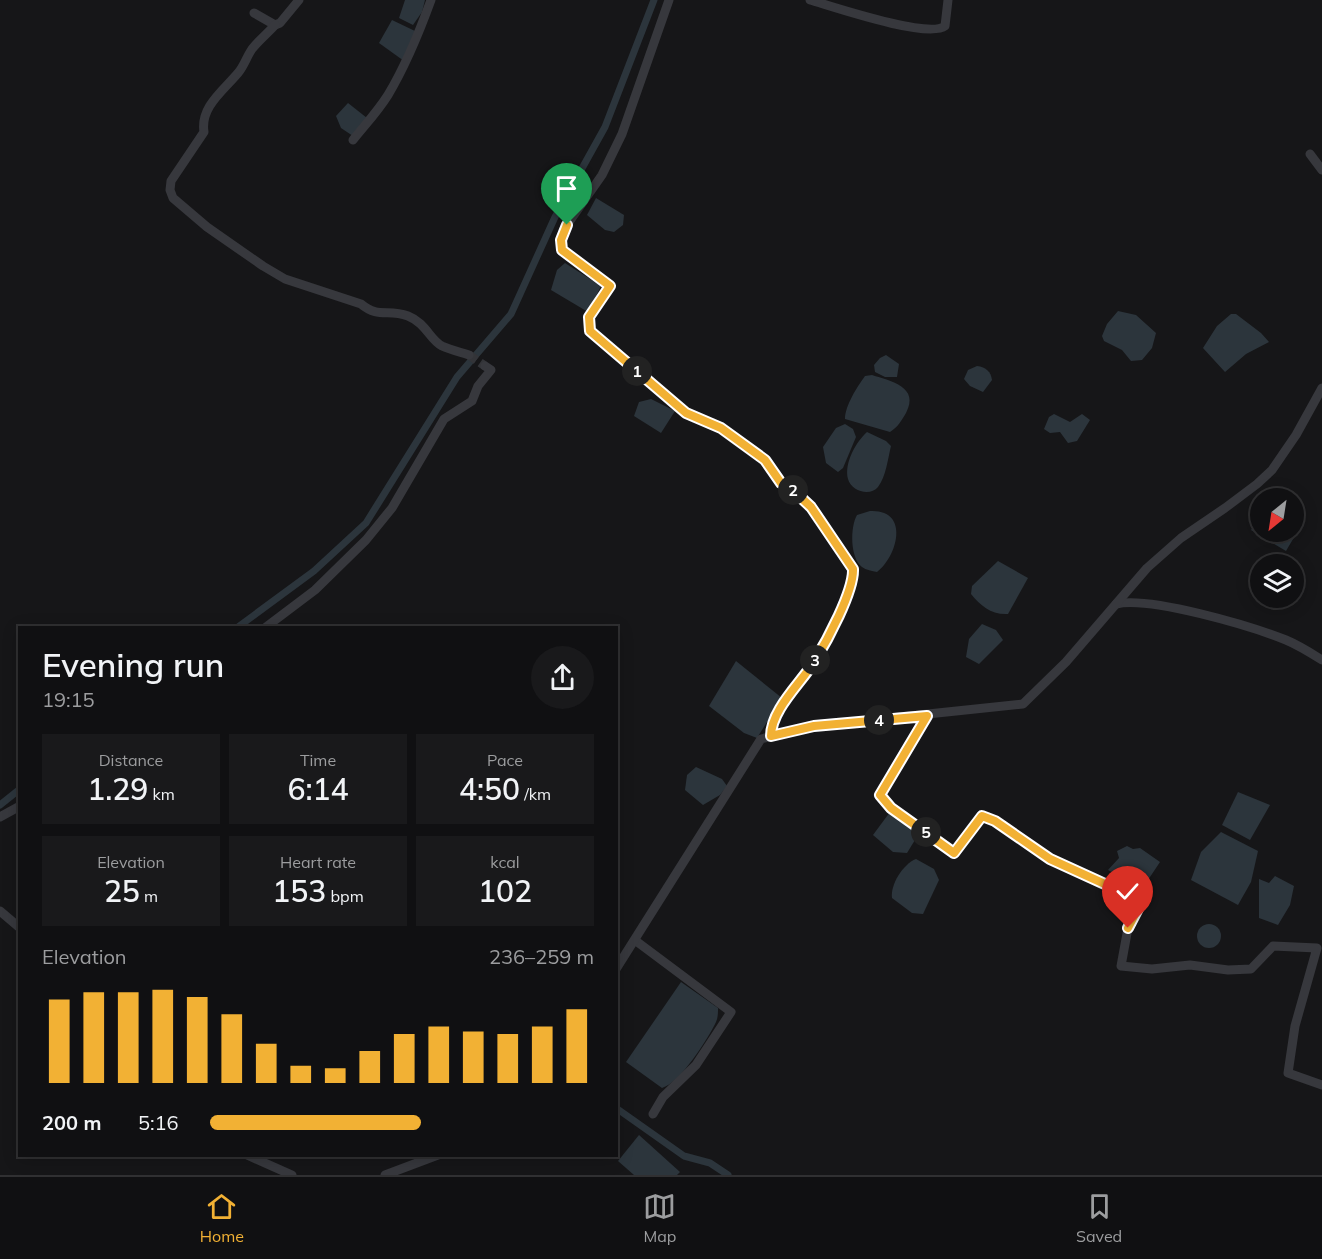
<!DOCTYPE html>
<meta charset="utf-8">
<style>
body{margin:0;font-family:Mulish,sans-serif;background:#19191b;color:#f1f3f6;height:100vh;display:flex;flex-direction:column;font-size:22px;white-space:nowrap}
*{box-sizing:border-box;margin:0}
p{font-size:20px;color:#9c9d9f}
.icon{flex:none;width:33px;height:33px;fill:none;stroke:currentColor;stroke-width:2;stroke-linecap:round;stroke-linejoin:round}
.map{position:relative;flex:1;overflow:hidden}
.drawer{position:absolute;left:18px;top:626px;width:600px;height:531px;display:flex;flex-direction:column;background:#101012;border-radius:0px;box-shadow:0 3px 15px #0003,0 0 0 2px #303032}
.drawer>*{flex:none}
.needle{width:39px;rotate:210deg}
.fabs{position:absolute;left:1250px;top:488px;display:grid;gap:12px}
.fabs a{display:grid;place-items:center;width:54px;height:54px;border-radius:50%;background:#101012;box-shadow:0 3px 15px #0003,0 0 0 2px #303032;font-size:30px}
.pin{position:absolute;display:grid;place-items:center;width:51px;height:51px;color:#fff;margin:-62px -26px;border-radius:50% 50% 50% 0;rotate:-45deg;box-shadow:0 0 6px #0007}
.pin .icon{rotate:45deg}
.km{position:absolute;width:30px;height:30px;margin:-15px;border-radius:50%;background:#222;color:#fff;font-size:16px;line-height:30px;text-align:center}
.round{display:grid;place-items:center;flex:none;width:63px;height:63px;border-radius:32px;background:#19191b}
.headline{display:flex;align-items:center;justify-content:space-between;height:102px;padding:0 24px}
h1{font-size:33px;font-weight:600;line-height:45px}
.stats{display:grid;grid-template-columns:repeat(3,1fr);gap:9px;height:102px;padding:6px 24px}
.stats div{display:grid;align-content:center;border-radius:0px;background:#19191b;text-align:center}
.stats b{font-size:30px;font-weight:600}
.stats small{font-size:16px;font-weight:400}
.stats p{font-size:16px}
.chart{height:168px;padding:12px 24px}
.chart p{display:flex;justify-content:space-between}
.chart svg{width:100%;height:108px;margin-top:6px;stroke:#f2b134;stroke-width:6}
ul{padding:0 24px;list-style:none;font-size:20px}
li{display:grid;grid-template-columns:96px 72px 1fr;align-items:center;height:45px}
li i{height:15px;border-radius:8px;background:#f2b134}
.menu{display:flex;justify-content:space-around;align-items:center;height:84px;border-top:2px solid #303032;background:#101012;font-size:16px;color:#9c9d9f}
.menu a{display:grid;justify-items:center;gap:3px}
.menu .selected{color:#f2b134}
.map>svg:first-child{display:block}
.water{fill:#2c353c}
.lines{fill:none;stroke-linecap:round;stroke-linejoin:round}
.canal{stroke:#2c353c;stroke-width:7}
.minor-tunnel{stroke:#333438;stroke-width:9;stroke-dasharray:9 4.5;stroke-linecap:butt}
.minor{stroke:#37383d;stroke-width:9}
.route-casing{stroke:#fff;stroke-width:12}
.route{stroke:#f2b134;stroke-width:8}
</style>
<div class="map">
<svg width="1322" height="1175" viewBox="0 0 1322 1175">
<rect width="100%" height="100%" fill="#161618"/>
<g class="water">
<polygon points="405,0 425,0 422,12 413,25 399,18"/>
<polygon points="392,20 415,31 404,61 379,43"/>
<polygon points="348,103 367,118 353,136 341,128 336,116"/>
<polygon points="596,198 624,215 623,225 614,232 605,230 587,215"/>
<polygon points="565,263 601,286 588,312 551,290 557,270"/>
<polygon points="1118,311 1136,315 1156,333 1152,348 1142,360 1131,361 1122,350 1104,341 1102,336 1107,324"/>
<polygon points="1231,314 1236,314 1261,333 1269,342 1246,354 1225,372 1203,348 1217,326"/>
<polygon points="886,355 899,364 897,377 885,377 875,372 874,365 880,358"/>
<path d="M977,366C986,367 991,372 992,380L983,392L970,386L964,379L968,370Z"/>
<path d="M872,375C891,381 920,387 906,413C901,421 898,427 890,432L845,419C845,406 857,387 865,376Z"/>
<polygon points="651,399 675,411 661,433 634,416 639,402"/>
<polygon points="1054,414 1070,422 1082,414 1090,420 1077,441 1068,443 1060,432 1050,433 1044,429 1049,417"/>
<polygon points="845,424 853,429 856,437 843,468 838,472 826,463 823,447 836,428"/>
<path d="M867,432L886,441L891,446C888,458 886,477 878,487C870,497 851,491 848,479C844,463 856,442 867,432Z"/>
<path d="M870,511C910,509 898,556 877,572C872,571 866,570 862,567C850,558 850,527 857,515Z"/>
<polygon points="1260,518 1260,531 1291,531 1296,534 1286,551 1251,530"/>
<path d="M998,561L1028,578L1008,614C991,615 981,606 971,594L972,586Z"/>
<polygon points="982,624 996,630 1003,640 979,664 966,657 969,639"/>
<polygon points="736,661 782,698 757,738 744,733 709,706"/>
<polygon points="696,767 722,779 727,786 720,795 703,805 685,790 687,775"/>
<polygon points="1238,792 1270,805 1250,840 1222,825"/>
<polygon points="890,812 918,835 907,853 893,852 873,835"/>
<polygon points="1221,832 1258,851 1251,882 1238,905 1191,880 1201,852"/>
<polygon points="1127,846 1133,849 1140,848 1160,862 1142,889 1108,870 1119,858 1117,851"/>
<path d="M916,859L934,869L939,880L923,914L912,913L892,898C890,885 903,864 916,859Z"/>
<polygon points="1275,876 1294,886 1290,905 1278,925 1259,918 1259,879 1269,883"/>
<circle cx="1209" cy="936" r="12"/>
<path d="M681,982L718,1008C718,1013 718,1018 716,1022C708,1039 680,1083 662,1088L626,1062Z"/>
<polygon points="639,1135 680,1172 677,1175 634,1175 618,1161"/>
</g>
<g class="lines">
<g class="canal">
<polyline points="238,627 314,571 366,523 457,377 511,314 555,217 605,127 654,0"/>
<polyline points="0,805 20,789"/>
<polyline points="616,1108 684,1156 710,1163 728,1175"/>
</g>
<polyline class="minor-tunnel" points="469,355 485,366"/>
<g class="minor">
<path d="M669,0L622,134L602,175L567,225L561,240L562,250L610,286L589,317L590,331L686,413L721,428L765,460L781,483L795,492L811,507L853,569C854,591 827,642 814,662C799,685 771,708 771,736"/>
<path d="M810,0C834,7 928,39 945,26L948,0"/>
<polyline points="254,13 275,25 280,23 299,0"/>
<path d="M275,25C268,33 259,40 252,49C247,56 244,66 238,73C223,91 200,107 204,132L171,181L170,190L173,198L207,227L263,266L285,279L361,304C379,319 388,308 408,316C426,323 430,340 442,346C451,350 460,352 469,355"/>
<path d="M353,140C365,125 378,111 388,95C406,65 419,33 431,0"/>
<polyline points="1310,154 1322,170"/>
<path d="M1116,604C1150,596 1251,626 1286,640C1298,645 1311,653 1322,660"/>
<polyline points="266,627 315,590 366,540 392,508 444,419 472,401 478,386 491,370 485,366"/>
<polyline points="927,716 880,795 891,808 954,853 982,816 995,821 1050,859 1142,901 1128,928 1121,966 1152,969 1190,965 1228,970 1251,969 1273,946 1317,948 1295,1026 1288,1073 1322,1085"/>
<polyline points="0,817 20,806"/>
<polyline points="0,911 20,928"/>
<polyline points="636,941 731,1012 696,1065 663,1097 653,1114"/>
<polyline points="616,969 761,739 814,726 1023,704 1066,662 1147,568 1181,538 1225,508 1257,484 1272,470 1296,435 1322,388"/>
<polyline points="247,1155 292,1175"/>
<polyline points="385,1175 438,1155"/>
</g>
</g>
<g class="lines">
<defs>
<path id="route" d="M567,225L561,240L562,250L610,286L589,317L590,331L686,413L721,428L765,460L781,483L795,492L811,507L853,569C854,591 827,641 814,662C800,684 771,710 771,736L814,726L927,716L880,795L891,808L954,853L982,816L995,821L1050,859L1142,901L1128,928"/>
</defs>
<use href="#route" class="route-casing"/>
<use href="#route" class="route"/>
</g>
</svg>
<div class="fabs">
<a><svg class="needle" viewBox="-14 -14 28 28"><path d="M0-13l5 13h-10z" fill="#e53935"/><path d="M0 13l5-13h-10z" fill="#9c9d9f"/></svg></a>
<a><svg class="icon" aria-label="layers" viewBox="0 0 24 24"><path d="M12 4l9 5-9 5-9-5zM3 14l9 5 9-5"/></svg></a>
</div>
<div class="pin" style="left:567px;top:225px;background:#1e9e55"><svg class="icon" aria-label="arrive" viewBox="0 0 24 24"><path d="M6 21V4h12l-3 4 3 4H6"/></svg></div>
<div class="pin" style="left:1128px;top:928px;background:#d93025"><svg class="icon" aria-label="check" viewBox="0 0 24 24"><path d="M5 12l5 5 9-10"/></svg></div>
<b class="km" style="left:637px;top:371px">1</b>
<b class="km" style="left:793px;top:490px">2</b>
<b class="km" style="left:815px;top:660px">3</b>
<b class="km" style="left:879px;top:720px">4</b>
<b class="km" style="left:926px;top:832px">5</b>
<section class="drawer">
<div class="headline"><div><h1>Evening run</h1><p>19:15</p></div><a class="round"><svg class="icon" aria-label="share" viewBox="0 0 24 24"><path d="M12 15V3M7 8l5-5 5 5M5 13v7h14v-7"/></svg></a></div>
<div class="stats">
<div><p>Distance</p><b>1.29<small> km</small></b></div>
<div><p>Time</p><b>6:14</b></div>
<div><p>Pace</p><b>4:50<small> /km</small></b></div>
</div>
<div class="stats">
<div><p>Elevation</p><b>25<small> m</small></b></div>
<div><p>Heart rate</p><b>153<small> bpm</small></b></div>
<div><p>kcal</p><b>102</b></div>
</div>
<div class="chart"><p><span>Elevation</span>236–259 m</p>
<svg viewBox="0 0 160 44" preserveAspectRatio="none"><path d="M5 44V10M15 44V7M25 44V7M35 44V6M45 44V9M55 44V16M65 44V28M75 44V37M85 44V38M95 44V31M105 44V24M115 44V21M125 44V23M135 44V24M145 44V21M155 44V14"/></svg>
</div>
<ul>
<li><b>200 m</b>5:16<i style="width:55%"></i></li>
</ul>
</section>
</div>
<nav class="menu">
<a class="selected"><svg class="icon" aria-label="home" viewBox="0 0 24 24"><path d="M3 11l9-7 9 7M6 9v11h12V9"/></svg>Home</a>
<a><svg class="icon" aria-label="map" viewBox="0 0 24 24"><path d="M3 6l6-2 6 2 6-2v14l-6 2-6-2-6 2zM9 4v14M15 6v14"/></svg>Map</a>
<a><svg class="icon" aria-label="saved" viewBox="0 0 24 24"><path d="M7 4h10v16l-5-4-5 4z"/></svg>Saved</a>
</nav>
